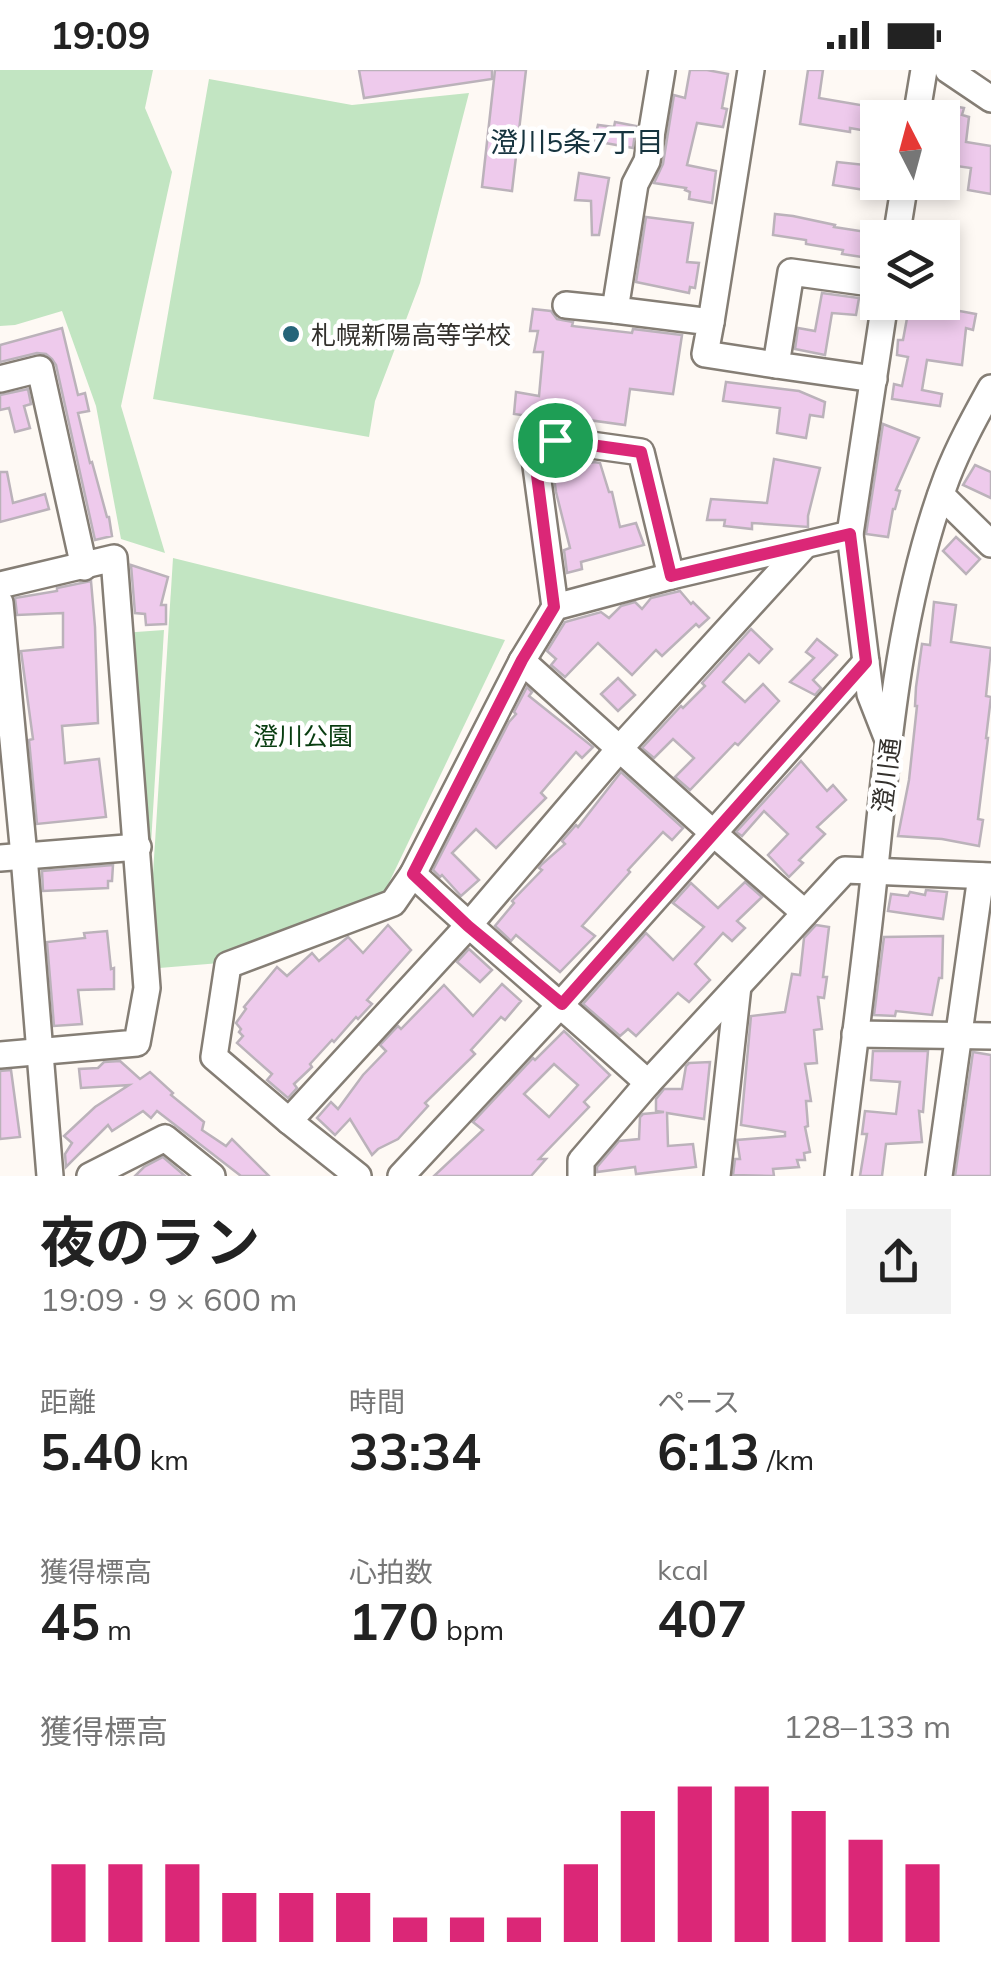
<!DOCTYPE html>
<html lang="ja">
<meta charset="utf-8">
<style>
body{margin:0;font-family:Mulish,"Noto Sans JP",sans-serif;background:#f2f2f2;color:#222;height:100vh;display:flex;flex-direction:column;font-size:38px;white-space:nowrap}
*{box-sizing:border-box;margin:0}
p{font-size:32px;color:#767676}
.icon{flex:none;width:55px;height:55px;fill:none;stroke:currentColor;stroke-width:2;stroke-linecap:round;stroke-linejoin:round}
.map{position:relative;height:1106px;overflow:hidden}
.side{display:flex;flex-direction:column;background:#fff;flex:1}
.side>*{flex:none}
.needle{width:65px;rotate:354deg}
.tools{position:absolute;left:860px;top:30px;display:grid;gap:20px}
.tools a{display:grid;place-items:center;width:100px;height:100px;border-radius:0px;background:#fff;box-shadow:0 5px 15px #0003;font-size:50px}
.pin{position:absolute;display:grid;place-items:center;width:85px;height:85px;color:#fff;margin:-42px;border:5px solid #fff;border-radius:50%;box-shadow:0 2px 10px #0007}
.round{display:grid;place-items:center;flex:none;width:105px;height:105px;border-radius:0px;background:#f2f2f2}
.head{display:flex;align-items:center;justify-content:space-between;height:170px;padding:0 40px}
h1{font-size:55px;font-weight:700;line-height:75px}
.figures{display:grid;grid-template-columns:repeat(3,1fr);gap:15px;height:170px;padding:10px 40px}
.figures div{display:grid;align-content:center}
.figures b{font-size:50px;font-weight:700}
.figures small{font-size:28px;font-weight:400}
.figures p{font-size:28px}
.chart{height:280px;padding:20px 40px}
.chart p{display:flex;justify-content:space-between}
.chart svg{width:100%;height:180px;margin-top:10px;stroke:#db2777;stroke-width:6}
.status{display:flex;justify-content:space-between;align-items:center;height:70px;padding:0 50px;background:#fff;direction:ltr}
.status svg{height:28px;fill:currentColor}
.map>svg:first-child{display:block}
.green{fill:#c2e5c2}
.building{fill:#eecaec;stroke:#bbb2ba;stroke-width:2.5;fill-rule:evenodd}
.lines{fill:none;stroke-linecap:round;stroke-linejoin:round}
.minor-casing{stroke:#857e75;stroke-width:30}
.minor{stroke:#fff;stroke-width:25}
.route-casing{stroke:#fff;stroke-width:20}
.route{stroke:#db2777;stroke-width:12}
.poi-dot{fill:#256479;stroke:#fff;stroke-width:4}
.labels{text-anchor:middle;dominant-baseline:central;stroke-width:9;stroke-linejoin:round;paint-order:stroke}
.poi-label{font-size:25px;fill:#33302c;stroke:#fff;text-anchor:start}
.park-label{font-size:25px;fill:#083d10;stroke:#fff}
.street-label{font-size:25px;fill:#33302c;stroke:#fff}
.neighbourhood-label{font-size:28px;fill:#17343f;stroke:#fff}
</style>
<div class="status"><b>19:09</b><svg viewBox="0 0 49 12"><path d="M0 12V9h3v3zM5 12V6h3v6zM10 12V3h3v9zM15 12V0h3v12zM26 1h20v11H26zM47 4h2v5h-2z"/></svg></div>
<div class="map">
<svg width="991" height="1106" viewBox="0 0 991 1106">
<rect width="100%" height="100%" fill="#fef9f4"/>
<g class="green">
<polygon points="0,0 153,0 145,38 172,102 121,336 165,483 121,469 96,336 62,241 15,255 0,256"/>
<polygon points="209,9 352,35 469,23 420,213 375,331 369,367 153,329"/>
<polygon points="173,488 505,570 385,821 379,828 220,893 147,899"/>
<polygon points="164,560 149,807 122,563"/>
</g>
<g class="building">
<polygon points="359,0 492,0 492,9 364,28"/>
<polygon points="495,0 526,0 512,121 482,117"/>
<polygon points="690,0 707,0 728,4 722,38 727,39 723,57 697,53 687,95 716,101 712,133 689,129 690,122 685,120 686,118 654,113 663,94 674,25 685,28"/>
<polygon points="808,0 823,0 819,28 878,38 878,63 850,58 850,62 800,54"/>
<polygon points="942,34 964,38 962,45 969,47 966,72 991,76 991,124 968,120 971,98 942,94"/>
<polygon points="615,52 636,56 633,78 594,71 598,55 614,57"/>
<polygon points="837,92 875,96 871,121 833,115"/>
<polygon points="579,103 609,108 599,165 592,165 591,131 575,130"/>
<polygon points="775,144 793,146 835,155 834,157 873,163 869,188 842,184 843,180 806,174 806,170 773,165"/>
<polygon points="646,147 693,153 687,192 699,193 695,218 690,217 689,223 636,212"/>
<polygon points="822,223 859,228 856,245 832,243 825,285 795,279 798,258 815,261"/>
<polygon points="910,232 976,244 973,260 966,258 962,295 927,290 922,320 942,324 940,336 892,329 894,314 902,316 908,287 897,285 898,270 903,270"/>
<polygon points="533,239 551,241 557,249 573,252 572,256 632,263 633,259 682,265 673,324 630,319 625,355 581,349 580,353 514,344 516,322 539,326 543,282 534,282 538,261 530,261"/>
<polygon points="62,258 78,325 85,323 89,341 78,343 90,393 92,392 107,447 109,447 112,466 95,470 56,295 52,289 46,284 37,283 0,292 0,275"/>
<polygon points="726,312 799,321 825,332 823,347 810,345 806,368 777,363 780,338 723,331"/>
<polygon points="28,319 31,334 24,336 30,358 15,362 9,338 0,340 0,325"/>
<polygon points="883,354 919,368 896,420 900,421 895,439 893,439 888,467 866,464"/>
<polygon points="568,389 571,398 594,392 600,393 609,422 612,422 620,457 636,453 644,475 581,492 582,499 567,503 564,480 570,478 556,422 552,393"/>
<polygon points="774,389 820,398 808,446 808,457 752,453 752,459 724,456 725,450 707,450 711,429 767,433"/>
<polygon points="975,395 991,402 991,428 963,415"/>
<polygon points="0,402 7,402 13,433 45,424 49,439 0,452"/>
<polygon points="956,467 980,489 966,504 943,481"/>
<polygon points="131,495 168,507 161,535 166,535 166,554 146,555 145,544 135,543"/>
<polygon points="91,511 95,557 98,653 62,656 65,693 99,689 106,747 37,754 29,670 33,669 21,581 63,577 63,543 17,545 15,528 57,521 57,518"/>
<polygon points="680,521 691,534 693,532 709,548 699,557 696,554 662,586 656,580 632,605 598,573 565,607 551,595 556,589 547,581 565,552 601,542 609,548 621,536 635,532 642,539 651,528"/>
<polygon points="934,532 956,535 951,572 991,578 986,626 991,627 986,668 988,668 978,749 983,750 979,776 942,769 898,766 909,710 917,636 915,636 916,617 922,574 930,575"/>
<polygon points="751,559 772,579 759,593 749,584 723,612 745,632 763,614 779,631 738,675 735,673 690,720 675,707 694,688 673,669 654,688 642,678 681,636 683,638 705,616 702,613"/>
<polygon points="817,569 837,585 813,610 821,618 815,625 790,612 814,588 806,582"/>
<polygon points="618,608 635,625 618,641 601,624"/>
<polygon points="527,617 532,622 529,626 593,677 582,688 576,682 541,723 546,728 496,778 476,759 452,783 479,810 461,826 442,805 440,807 433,800 509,652 516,644 514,642"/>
<polygon points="801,691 827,721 833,715 846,730 817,757 825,764 799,790 803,793 789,807 768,785 788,764 764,741 742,766 736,762"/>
<polygon points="621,702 683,758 672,770 663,762 628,800 630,802 582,856 595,866 560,902 516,865 511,871 495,856 514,833 512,831 542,800 539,798 541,795 565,774 562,771 576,755 578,757"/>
<polygon points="113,795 112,811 108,811 108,818 43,821 42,801"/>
<polygon points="745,812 762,827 737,851 745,858 732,871 723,863 695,894 710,910 689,932 678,923 636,966 628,959 620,966 583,934 646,863 673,890 704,857 673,833 691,813 718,838"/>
<polygon points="926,820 947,822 943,849 888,841 891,824 908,826 910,822 925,825"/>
<polygon points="388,855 411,880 367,930 372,934 358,949 356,947 334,972 332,970 310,994 312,997 294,1014 297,1018 288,1028 267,1010 272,1004 237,973 243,966 239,962 241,959 236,953 246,939 244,937 277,897 287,906 312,883 319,891 348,867 363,883"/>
<polygon points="816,855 829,857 823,907 827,907 824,928 818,927 822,959 814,960 817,993 805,994 811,1031 806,1031 808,1056 805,1057 810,1082 804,1083 805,1090 797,1090 799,1097 773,1099 774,1106 733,1105 735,1089 740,1089 737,1070 785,1066 785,1062 741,1055 751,946 785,942 792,904 800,905 804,868"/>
<polygon points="107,861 111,899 114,898 114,919 78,920 82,954 54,956 47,872 85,868 84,863"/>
<polygon points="943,866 942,908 939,908 932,945 896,941 895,946 874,945 884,867"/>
<polygon points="469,879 492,900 480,912 457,892"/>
<polygon points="502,914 521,931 505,950 501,947 471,980 475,984 425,1033 428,1036 398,1069 378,1079 372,1085 350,1049 335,1065 317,1048 331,1032 338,1039 363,1005 386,981 380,975 398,956 401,959 444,915 473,946"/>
<path d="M564,961L610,1005L584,1032L589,1037L539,1089H546L531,1106H434L483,1060L473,1052L533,988L535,990ZM554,994L578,1015L549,1047L524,1024Z"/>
<polygon points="873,981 928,981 923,1042 919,1041 922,1072 886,1074 882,1106 860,1106 867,1064 862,1064 865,1041 896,1044 900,1012 871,1010"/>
<polygon points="973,982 991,985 991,1106 955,1106"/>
<polygon points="120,991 140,1009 150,1002 173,1023 171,1025 204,1052 202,1060 226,1076 232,1069 269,1106 241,1106 157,1041 151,1048 143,1041 112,1061 108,1055 66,1097 65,1084 72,1073 64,1066 95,1037 129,1015 81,1018 79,999 98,998 104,992"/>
<polygon points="710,992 704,1049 667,1043 668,1076 693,1074 696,1097 636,1104 635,1097 597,1102 597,1097 619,1071 639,1069 640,1047 643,1044 664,1042 656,1041 656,1029 664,1019 682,1019 686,996 689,993"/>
<polygon points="11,1000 20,1067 0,1069 0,1001"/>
<polygon points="163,1087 185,1106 135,1106 144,1097"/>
</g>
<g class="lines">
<defs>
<g id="minor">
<polyline points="662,0 647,91 635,114 615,240 711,252 705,284 776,295"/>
<polyline points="948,0 991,29"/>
<polyline points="916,48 924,0"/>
<polyline points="896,168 905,112"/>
<polyline points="885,232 850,464 870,624 888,670"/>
<polyline points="566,235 615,240"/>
<polyline points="711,252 751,0"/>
<polyline points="0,309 40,299 84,497"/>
<polyline points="874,309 776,295 791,202 878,214"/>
<polyline points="941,425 991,474"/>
<polyline points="0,515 114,488 147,918 137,973 0,985"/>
<polyline points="0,533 24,786 50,1106"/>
<polyline points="555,537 533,374 555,370 641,382 671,506"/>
<polyline points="522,591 712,762 805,843"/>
<polyline points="0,788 138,777"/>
<path d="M413,804C489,875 570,942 648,1013"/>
<polyline points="855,964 991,966"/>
<polyline points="289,1051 468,856 620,678 805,475"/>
<polyline points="90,1106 165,1068 212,1106"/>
<polyline points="358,1106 289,1051 214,987 228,895 393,833 413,804 522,591 555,537 671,506 850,464"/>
<polyline points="401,1106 561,934 866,592"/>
<polyline points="581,1106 581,1091 648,1013 845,800 991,806"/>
<polyline points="717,1106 738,916"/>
<path d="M838,1106C849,1013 862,919 872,826C887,685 897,540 947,407C959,376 975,347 991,318"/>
<polyline points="939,1106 981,806"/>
</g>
</defs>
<use href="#minor" class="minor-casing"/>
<use href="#minor" class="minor"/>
</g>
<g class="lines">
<defs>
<polygon id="route" points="555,370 641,382 671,506 850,464 866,592 562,934 468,856 413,804 522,590 554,537 533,374"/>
</defs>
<use href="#route" class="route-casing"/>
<use href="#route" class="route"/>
</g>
<circle class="poi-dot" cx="291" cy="264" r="10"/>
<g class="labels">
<g class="poi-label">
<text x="311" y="264">札幌新陽高等学校</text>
</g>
<g class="park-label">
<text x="303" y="665">澄川公園</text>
</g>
<g class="street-label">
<text transform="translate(886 705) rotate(-83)">澄川通</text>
</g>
<g class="neighbourhood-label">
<text x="577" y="71">澄川5条7丁目</text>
</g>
</g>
</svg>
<div class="tools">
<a><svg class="needle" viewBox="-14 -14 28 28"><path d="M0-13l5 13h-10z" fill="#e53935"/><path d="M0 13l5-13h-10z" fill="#767676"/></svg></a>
<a><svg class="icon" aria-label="layers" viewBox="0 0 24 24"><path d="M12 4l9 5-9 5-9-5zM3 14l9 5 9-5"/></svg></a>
</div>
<div class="pin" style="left:555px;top:370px;background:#1e9e55"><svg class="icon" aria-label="arrive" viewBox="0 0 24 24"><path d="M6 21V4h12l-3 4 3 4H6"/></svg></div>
</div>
<section class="side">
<div class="head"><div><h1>夜のラン</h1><p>19:09 · 9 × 600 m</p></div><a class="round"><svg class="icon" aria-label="share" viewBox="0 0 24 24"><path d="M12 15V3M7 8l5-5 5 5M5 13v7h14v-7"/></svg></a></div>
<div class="figures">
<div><p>距離</p><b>5.40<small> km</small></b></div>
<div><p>時間</p><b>33:34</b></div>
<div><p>ペース</p><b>6:13<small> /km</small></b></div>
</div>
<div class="figures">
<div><p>獲得標高</p><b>45<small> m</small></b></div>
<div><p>心拍数</p><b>170<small> bpm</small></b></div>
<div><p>kcal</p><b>407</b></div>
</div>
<div class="chart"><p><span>獲得標高</span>128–133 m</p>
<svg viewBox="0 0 160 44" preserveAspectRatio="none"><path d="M5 44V25M15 44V25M25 44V25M35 44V32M45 44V32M55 44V32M65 44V38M75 44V38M85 44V38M95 44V25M105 44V12M115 44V6M125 44V6M135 44V12M145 44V19M155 44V25"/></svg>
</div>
</section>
